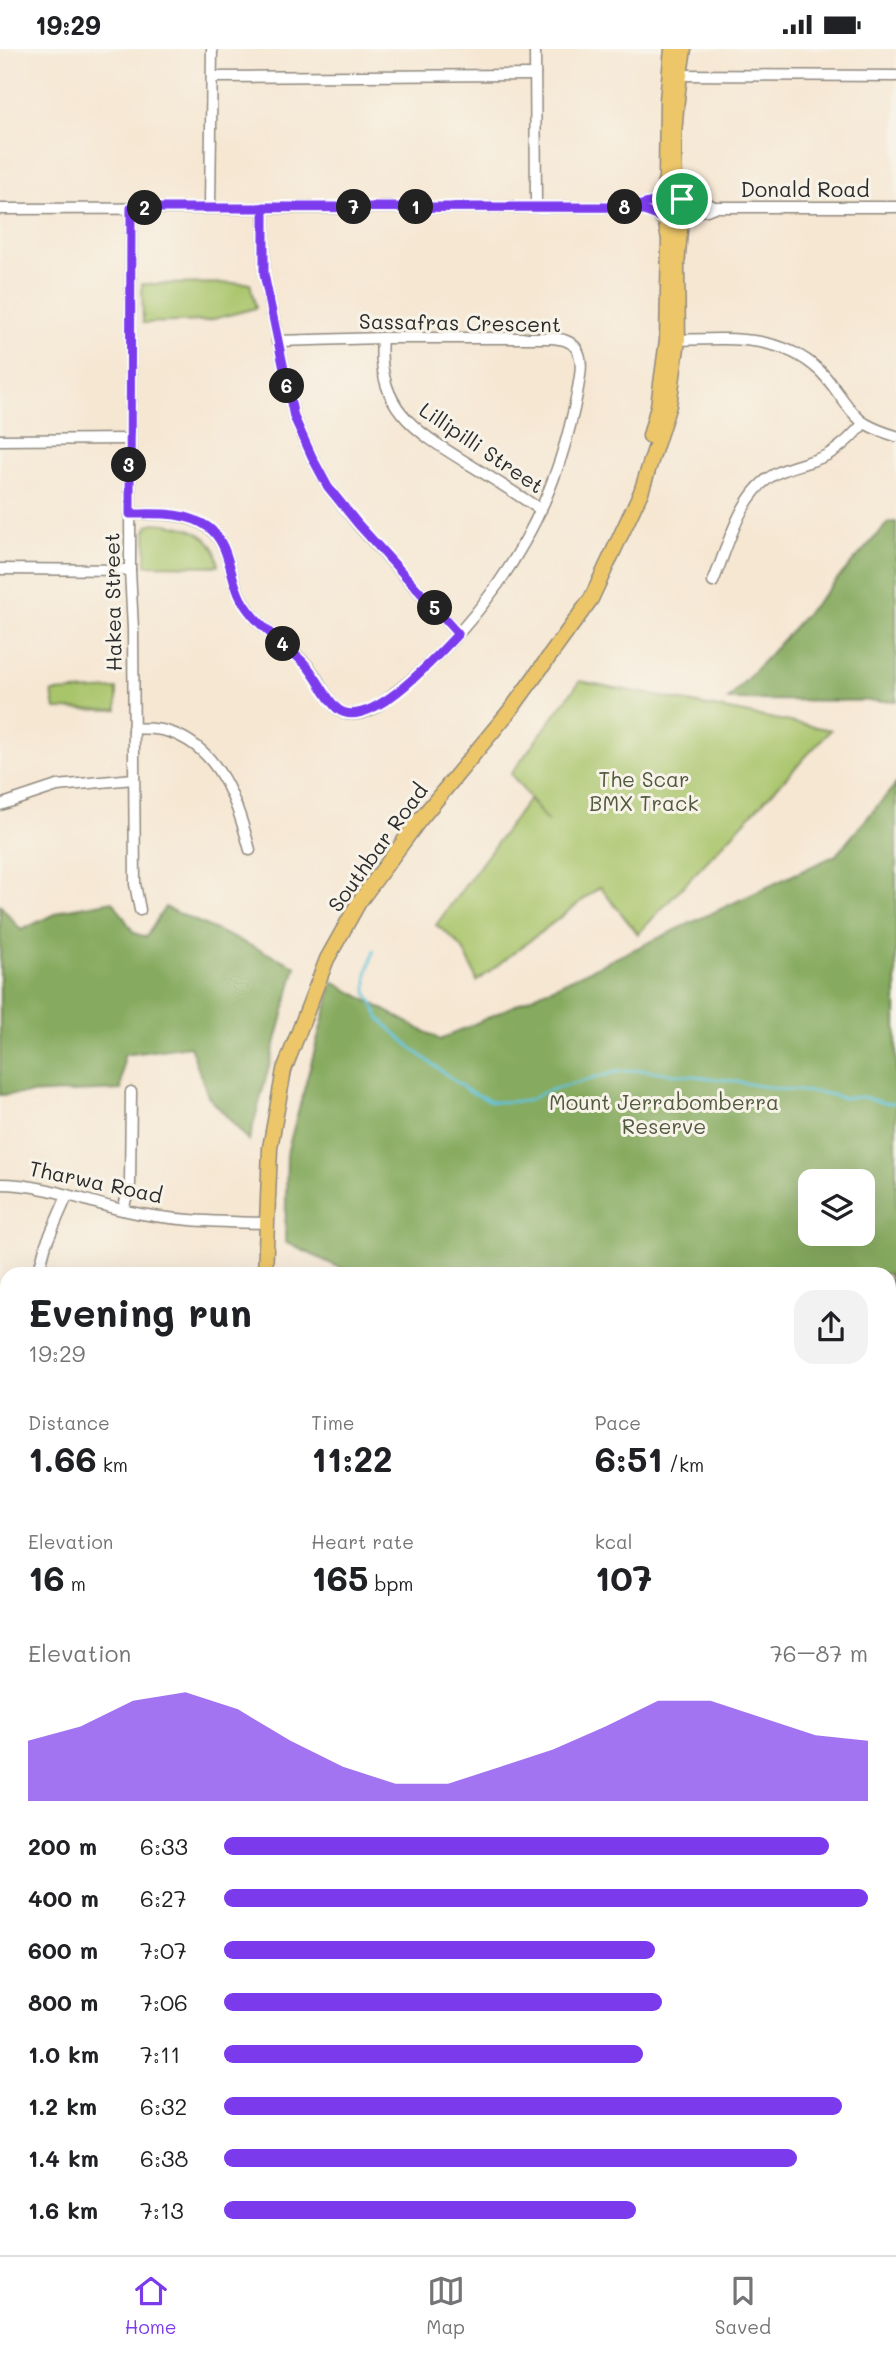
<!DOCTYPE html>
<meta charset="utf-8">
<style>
body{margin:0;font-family:Mali,sans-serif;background:#f2f2f2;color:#202124;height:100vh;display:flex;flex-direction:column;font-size:26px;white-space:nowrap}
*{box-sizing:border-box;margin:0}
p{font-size:23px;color:#757577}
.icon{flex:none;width:38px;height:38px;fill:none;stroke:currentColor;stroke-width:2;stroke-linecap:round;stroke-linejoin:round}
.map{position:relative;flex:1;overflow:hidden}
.sheet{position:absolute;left:0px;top:1218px;width:896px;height:989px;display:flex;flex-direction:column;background:#fff;border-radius:21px 21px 0 0;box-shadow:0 7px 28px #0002}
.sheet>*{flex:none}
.buttons{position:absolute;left:798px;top:1120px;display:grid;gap:14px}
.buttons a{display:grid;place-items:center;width:77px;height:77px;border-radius:14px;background:#fff;box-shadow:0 7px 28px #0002;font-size:35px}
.pin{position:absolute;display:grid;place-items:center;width:60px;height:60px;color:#fff;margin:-30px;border:4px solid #fff;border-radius:50%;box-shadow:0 2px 7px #0007}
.km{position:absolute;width:35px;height:35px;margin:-18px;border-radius:50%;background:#222;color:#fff;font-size:19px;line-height:35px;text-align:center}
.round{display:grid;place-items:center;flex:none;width:74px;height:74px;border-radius:21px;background:#f2f2f2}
.summary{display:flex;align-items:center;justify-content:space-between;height:119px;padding:0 28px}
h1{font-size:38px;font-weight:700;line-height:52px}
.metrics{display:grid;grid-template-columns:repeat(3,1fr);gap:10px;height:119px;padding:7px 28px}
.metrics div{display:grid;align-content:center}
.metrics b{font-size:35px;font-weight:700}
.metrics small{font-size:19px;font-weight:400}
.metrics p{font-size:19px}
.chart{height:196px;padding:14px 28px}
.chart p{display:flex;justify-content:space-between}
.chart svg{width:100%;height:126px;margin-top:7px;fill:#7c3aed;opacity:.7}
ul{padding:0 28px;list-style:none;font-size:23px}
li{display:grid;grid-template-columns:112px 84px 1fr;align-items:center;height:52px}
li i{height:18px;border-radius:9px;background:#7c3aed}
.status{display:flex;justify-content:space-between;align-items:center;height:49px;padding:0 35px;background:#fff;direction:ltr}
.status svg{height:19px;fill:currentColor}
.dock{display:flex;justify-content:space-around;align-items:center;height:98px;border-top:2px solid #e0e0e0;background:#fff;font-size:19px;color:#757577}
.dock a{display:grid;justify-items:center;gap:4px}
.dock .current{color:#7c3aed}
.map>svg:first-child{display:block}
.green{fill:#a9c56b;stroke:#6a784b;stroke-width:2}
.forest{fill:#86aa5f;stroke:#586a45;stroke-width:2;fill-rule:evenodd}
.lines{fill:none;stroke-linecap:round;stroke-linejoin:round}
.stream{stroke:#60c4dd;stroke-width:2.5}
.minor-casing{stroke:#90897f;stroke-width:13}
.major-casing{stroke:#90897f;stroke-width:17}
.minor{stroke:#fff;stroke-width:10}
.major{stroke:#ecc669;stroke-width:14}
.route-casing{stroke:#fff;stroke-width:14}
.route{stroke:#7c3aed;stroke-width:9}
.labels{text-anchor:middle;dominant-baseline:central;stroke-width:6;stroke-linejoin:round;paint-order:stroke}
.street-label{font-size:21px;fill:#2b2b2b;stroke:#f7f3e8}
.park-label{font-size:21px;fill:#51593e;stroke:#f7f3e8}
</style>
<div class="status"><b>19:29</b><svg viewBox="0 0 49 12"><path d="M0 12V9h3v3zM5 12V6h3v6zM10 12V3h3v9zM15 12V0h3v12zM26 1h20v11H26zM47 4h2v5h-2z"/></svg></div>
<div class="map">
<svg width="896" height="2206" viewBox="0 0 896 2206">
<rect width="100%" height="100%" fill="#f7f3e8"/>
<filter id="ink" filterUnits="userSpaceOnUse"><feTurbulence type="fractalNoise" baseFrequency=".0143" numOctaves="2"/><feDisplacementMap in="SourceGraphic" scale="14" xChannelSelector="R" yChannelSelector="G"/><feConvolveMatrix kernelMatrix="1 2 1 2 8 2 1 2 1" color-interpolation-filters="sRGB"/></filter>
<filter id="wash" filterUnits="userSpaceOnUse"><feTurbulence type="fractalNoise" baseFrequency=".00686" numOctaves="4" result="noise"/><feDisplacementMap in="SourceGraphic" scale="28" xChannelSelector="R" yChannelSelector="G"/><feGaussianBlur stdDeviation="1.57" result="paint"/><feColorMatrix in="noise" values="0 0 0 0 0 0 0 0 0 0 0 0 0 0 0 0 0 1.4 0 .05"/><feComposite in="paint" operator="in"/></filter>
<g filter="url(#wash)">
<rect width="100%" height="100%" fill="#f6e7d3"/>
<g class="green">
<polygon points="250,234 256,259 206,272 143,274 142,235"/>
<path d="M154,474C182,476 217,481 218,517L146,516V481L148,476Z"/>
<path d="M580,632L831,681L638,885L600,838L477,932C466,902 463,895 436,876L529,750L548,773L511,725Z"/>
<polygon points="117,640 117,661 55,660 52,643"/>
</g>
<g class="forest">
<polygon points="896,473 896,652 728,651 888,474"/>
<path d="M896,735V1627L889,1621V1225H353L285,1193L287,1104L333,933L440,991L836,806ZM863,1132V1185H810V1132Z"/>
<polygon points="113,852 134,884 146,888 165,858 296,917 249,1092 208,1047 190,997 124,1006 121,1041 0,1046 0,856 21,881 64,861"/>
<polygon points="889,2181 896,2182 896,2206 295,2206 289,2200 889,2200"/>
</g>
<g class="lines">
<polyline class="stream" points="374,901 367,925 367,944 380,970 415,1002 467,1041 493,1053 527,1052 547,1042 595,1029 615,1023 641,1021 727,1031 778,1040 823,1044 843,1049 862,1048 885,1054 896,1054"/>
</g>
</g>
<g filter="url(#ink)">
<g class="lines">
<defs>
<g id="minor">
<polyline points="535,0 536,158"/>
<polyline points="675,26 896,27"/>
<polyline points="212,28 535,26"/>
<polyline points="682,150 707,154 714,158"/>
<polyline points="210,158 212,0"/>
<polyline points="264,158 264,225 294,368 313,410 328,438 358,476 458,585"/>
<polyline points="633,158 661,168"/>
<polyline points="131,159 130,521 133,580 135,835 140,861"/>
<polyline points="0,160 633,158 660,151"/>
<polyline points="684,164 707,161 714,158 896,158"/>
<path d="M382,289C376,361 417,383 472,417C495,431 518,446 541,461"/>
<path d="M672,291C724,290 779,283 820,322C835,336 849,365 866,375C875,380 886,384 896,387"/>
<polyline points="0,391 129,390"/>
<path d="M130,465C156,465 185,463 207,478C231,494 229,530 243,553C258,579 286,595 307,616C318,628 323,643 333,655C338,663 347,666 356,665C372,664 385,651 397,642C436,612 470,574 498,535C538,478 564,414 577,345C579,331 585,312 576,299C570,291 561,290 552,289H382L277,292"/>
<polyline points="0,520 130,521"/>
<path d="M713,533C728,498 740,442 777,424C793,416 811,414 827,406C842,398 853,386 864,374"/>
<path d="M133,679C143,680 156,679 166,682C220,697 237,754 250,801"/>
<polyline points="0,756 57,737 134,730"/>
<path d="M0,1135C42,1135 81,1151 122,1161C168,1172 219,1173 267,1174"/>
<polyline points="123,1161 130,1135 131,1043"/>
<polyline points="38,1225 46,1195 67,1147"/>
<polyline points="0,1544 7,1535"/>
<polyline points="0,1616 7,1625"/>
<polyline points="0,1890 7,1881"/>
<polyline points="889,1934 896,1935"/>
<polyline points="0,1943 7,1947"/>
<polyline points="889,2118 896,2118"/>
<polyline points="0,2174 7,2177"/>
<polyline points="109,2200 118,2206"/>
<polyline points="90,2206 94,2200"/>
</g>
<g id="major">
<circle cx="671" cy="158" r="14"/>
<path d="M678,146C669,104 677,42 684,0"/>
<polyline points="662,148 666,128 667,51 672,0"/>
<polyline points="650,387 658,357 667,291 669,190 665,170"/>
<polyline points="265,1225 270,1099 284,1021 327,910 359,853 418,773 512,659 591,550 641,443 669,356 678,291 677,218 681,169"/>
<polyline points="0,1748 7,1743"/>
<polyline points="0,2052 7,2055"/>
<polyline points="0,2069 7,2072"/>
<polyline points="213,2200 220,2206"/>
<polyline points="242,2200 250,2206"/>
</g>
</defs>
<use href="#minor" class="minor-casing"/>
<use href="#major" class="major-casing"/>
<use href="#minor" class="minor"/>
<use href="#major" class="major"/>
</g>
</g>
<g class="lines" filter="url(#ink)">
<defs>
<path id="route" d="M682,150L678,146L670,144L660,151L633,158L131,159L130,465C156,465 185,462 208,478C230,494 229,527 241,550C255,576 283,593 304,614C317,626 327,653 339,661C370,682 437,607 458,585L358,475L328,438L313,410L294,368L264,225V158H633L671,172C683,171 688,161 682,150"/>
</defs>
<use href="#route" class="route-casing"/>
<use href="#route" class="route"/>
</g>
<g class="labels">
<g class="street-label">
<text x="805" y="139">Donald Road</text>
<text transform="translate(460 273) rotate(1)">Sassafras Crescent</text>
<text transform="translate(482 398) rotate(34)">Lillipilli Street</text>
<text transform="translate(112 553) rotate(-91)">Hakea Street</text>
<text transform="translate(377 798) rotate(-54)">Southbar Road</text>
<text transform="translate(96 1132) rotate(12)">Tharwa Road</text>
</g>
<g class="park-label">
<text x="644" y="729">The Scar<tspan x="644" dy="24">BMX Track</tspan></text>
<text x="664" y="1052">Mount Jerrabomberra<tspan x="664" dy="24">Reserve</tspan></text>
</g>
</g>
</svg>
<div class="buttons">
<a><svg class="icon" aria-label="layers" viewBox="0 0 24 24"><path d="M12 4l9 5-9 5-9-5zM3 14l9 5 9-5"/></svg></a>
</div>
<div class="pin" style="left:682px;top:150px;background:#1e9e55"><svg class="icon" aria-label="arrive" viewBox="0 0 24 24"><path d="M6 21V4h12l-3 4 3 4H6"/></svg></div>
<b class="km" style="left:416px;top:158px">1</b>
<b class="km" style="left:145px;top:159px">2</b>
<b class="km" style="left:129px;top:416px">3</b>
<b class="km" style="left:283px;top:595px">4</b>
<b class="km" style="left:435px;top:559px">5</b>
<b class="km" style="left:287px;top:337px">6</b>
<b class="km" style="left:354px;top:158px">7</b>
<b class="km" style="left:625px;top:158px">8</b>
<section class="sheet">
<div class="summary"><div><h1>Evening run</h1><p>19:29</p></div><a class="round"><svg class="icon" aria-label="share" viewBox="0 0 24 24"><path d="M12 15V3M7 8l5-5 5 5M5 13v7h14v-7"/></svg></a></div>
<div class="metrics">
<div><p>Distance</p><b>1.66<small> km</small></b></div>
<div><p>Time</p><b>11:22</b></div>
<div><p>Pace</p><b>6:51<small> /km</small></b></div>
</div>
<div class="metrics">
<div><p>Elevation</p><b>16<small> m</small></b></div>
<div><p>Heart rate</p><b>165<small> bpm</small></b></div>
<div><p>kcal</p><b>107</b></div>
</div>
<div class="chart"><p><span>Elevation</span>76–87 m</p>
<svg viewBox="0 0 160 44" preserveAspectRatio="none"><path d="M0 44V23L10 18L20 9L30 6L40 12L50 23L60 32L70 38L80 38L90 32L100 26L110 18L120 9L130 9L140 15L150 21L160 23V44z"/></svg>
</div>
<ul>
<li><b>200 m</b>6:33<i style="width:94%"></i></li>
<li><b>400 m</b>6:27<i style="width:100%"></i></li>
<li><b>600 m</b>7:07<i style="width:67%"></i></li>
<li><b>800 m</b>7:06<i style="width:68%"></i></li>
<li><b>1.0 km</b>7:11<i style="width:65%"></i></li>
<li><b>1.2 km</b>6:32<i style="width:96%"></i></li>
<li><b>1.4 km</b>6:38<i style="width:89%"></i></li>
<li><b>1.6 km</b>7:13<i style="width:64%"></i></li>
</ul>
</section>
</div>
<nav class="dock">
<a class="current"><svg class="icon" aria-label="home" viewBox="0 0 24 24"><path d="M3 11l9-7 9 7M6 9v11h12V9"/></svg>Home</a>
<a><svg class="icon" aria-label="map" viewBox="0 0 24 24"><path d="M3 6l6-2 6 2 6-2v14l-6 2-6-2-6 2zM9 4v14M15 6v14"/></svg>Map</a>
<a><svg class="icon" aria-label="saved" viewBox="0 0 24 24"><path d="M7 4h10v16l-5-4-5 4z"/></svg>Saved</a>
</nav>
